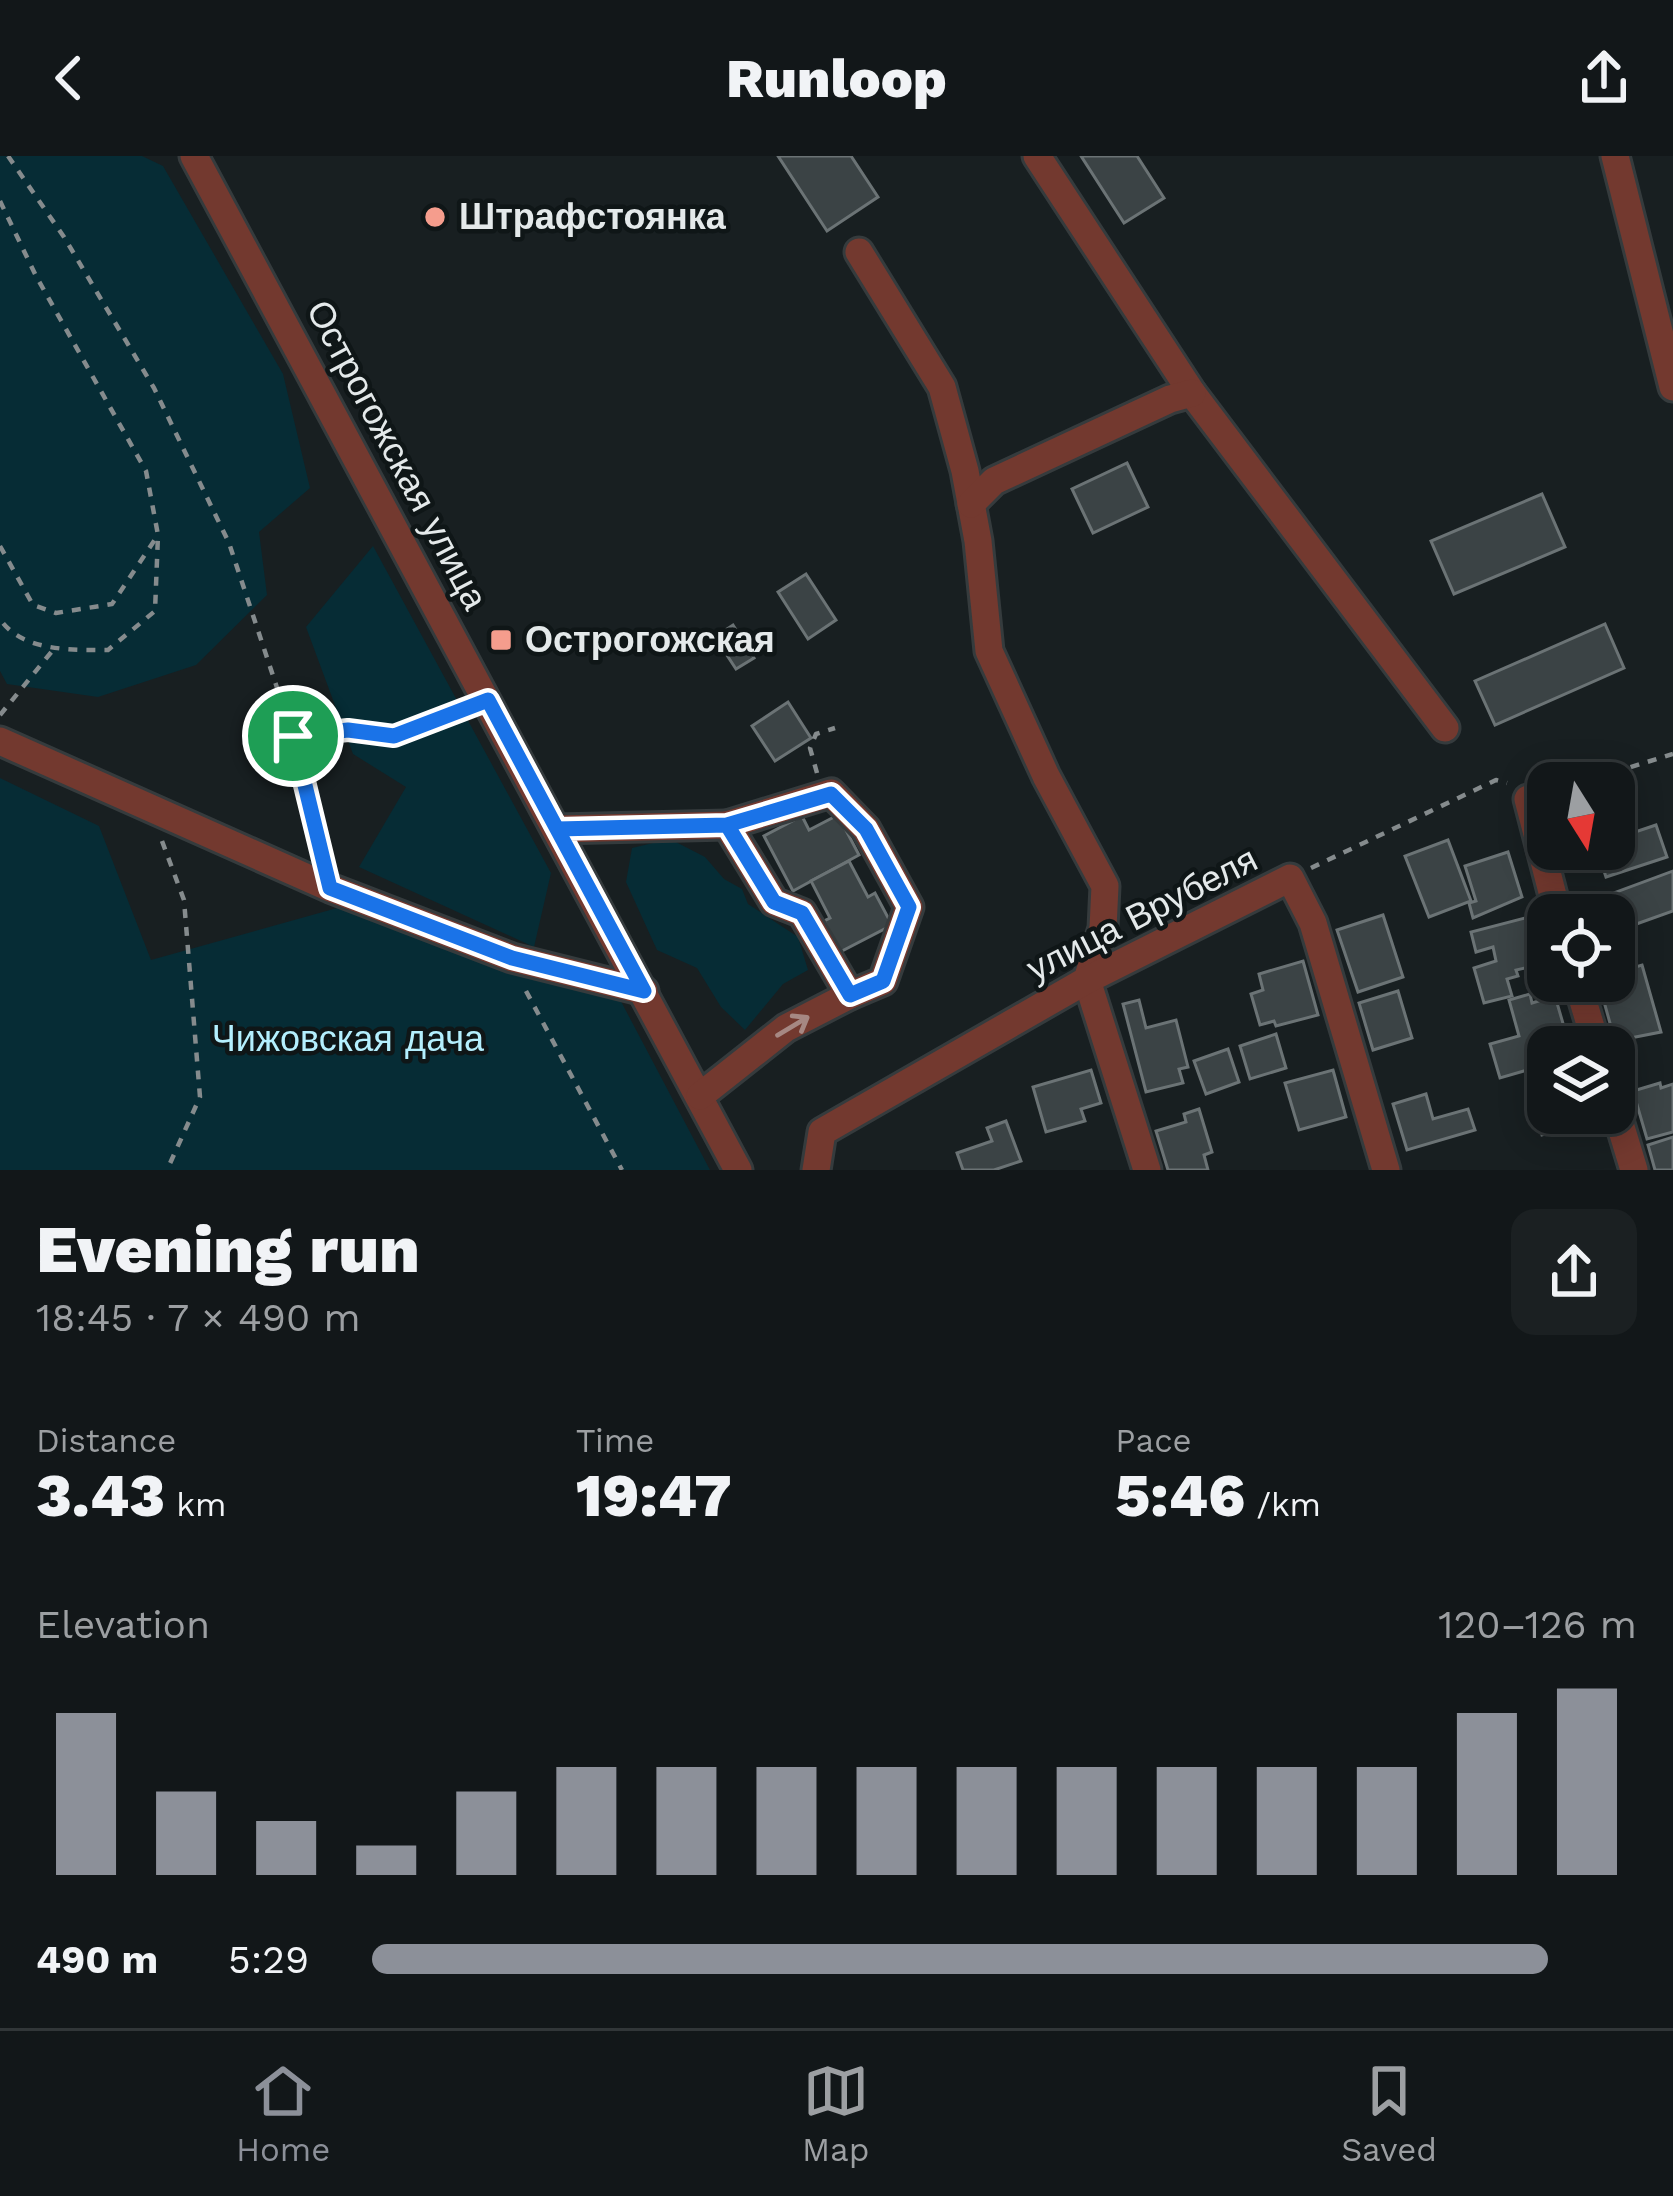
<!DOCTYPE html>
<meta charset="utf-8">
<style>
body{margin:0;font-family:"Work Sans",sans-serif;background:#1b2022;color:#f1f3f6;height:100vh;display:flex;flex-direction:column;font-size:45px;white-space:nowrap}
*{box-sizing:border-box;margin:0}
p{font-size:39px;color:#9c9fa2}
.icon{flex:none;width:66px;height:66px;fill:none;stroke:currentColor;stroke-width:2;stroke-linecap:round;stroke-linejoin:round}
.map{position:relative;height:1014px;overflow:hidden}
.drawer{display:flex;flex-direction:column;background:#121719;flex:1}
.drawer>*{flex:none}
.needle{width:78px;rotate:169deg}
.tools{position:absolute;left:1527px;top:606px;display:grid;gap:24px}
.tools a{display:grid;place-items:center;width:108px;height:108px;border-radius:24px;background:#121719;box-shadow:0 6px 30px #0003,0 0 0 3px #313638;font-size:60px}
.pin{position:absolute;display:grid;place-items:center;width:102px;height:102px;color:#fff;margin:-51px;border:6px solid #fff;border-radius:50%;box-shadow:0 3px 12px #0007}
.round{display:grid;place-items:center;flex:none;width:126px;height:126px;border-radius:24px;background:#1b2022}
.summary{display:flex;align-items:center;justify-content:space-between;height:204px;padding:0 36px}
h1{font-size:66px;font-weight:800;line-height:90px}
.figures{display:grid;grid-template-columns:repeat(3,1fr);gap:18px;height:204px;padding:12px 36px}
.figures div{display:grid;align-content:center}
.figures b{font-size:60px;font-weight:800}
.figures small{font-size:33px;font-weight:400}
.figures p{font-size:33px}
.chart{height:336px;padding:24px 36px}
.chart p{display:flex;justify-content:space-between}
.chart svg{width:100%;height:216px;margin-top:12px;stroke:#8c9099;stroke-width:6}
ul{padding:0 36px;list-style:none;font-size:39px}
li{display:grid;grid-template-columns:192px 144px 1fr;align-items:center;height:90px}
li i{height:30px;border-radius:15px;background:#8c9099}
header{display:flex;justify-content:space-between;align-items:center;height:156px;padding:0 36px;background:#121719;font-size:54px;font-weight:800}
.tabs{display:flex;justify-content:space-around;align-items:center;height:168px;border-top:3px solid #313638;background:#121719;font-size:33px;color:#9c9fa2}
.tabs a{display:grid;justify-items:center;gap:6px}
.tabs .selected{color:#8c9099}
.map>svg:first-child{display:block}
.green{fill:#062c35}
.building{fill:#3b4345;stroke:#6b7375;stroke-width:3}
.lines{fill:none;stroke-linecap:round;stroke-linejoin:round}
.minor-casing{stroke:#353b3d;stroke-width:33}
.path{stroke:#858b8d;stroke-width:4.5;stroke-dasharray:9 9;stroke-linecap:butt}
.minor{stroke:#73392f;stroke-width:27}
.oneway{stroke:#a68883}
.route-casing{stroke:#fff;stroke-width:24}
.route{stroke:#1a73e8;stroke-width:15}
.poi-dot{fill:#f59d8d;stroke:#0f1617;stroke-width:4.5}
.labels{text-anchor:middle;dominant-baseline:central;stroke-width:9;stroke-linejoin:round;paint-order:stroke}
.poi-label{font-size:36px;font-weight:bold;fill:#e4e9ea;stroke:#0f1617;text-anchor:start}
.street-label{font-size:36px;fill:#e4e9ea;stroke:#0f1617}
.park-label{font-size:36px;fill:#b4effe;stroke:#0f1617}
</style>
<header><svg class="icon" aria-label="back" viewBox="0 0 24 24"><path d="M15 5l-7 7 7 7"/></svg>Runloop<svg class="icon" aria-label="share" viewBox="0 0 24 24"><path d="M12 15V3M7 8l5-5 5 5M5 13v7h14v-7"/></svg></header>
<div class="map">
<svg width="1673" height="1014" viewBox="0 0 1673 1014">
<rect width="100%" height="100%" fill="#181f21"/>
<g class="green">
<polygon points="0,0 142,0 163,10 283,218 310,332 259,376 267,439 196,509 98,541 7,528 0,515"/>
<polygon points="373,390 551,717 534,791 359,711 406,631 353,598 306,471"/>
<polygon points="0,622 99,670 151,804 355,747 615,834 710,1014 0,1014"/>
<polygon points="670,683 705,701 724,723 742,733 748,748 798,781 808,814 783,828 745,874 721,851 697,812 657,794 626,726 632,692"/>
</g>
<g class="building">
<polygon points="778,0 851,0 878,41 827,75"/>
<polygon points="1081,0 1137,0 1164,42 1124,67"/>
<polygon points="1127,307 1148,351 1093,377 1072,333"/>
<polygon points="1542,338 1565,391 1454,438 1431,385"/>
<polygon points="806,418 836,464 808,483 778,436"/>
<polygon points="1605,468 1624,512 1495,569 1475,525"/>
<polygon points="733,469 754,502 736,513 715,481"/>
<polygon points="788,546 811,582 775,605 752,570"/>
<polygon points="838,659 859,699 793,735 764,680 802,660 809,674"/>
<polygon points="1656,669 1667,701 1606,721 1597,693 1614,693 1614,683"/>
<polygon points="1448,684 1471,745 1429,761 1405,700"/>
<polygon points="1508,696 1522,741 1473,762 1469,747 1476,745 1465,710"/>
<polygon points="849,705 868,741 875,737 892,769 840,796 824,765 830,762 811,725"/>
<polygon points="1673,715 1673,755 1614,776 1614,759 1585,759 1581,749"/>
<polygon points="1383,759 1403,821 1358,836 1337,774"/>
<polygon points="1529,761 1542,808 1516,814 1518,820 1507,823 1512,840 1484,847 1474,812 1496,805 1493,791 1476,796 1471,776"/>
<polygon points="1303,805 1318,859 1276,870 1274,865 1260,869 1251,838 1263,834 1259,818"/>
<polygon points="1642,809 1661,876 1615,885 1601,835 1621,829 1618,816"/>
<polygon points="1398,835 1412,882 1373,894 1359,847"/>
<polygon points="1530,838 1532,847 1555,840 1569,888 1548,891 1548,908 1500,922 1490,888 1519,880 1509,844"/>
<polygon points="1139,844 1146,872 1176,864 1188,911 1179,913 1183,927 1146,936 1123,848"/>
<polygon points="1276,878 1286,912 1250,923 1240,890"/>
<polygon points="1228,893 1239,926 1206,938 1194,905"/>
<polygon points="1091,914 1101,947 1081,953 1085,965 1046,976 1033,931"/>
<polygon points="1333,914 1346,961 1299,974 1285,927"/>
<polygon points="1548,918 1548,957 1588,957 1591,966 1542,979 1536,956 1545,954 1531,922"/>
<polygon points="1660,927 1661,932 1673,928 1673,976 1647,983 1633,935"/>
<polygon points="1426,938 1433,963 1468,953 1475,974 1407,994 1393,948"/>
<polygon points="1199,953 1212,996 1204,999 1208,1014 1168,1014 1156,975 1186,966 1184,958"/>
<polygon points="1006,965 1021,1005 994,1014 963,1014 957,997 992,985 987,972"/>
<polygon points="1673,981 1673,1014 1655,1014 1648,989"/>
</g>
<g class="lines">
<defs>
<g id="minor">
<polyline points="194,0 738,1014"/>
<polyline points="1037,0 1192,237 1445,572"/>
<polyline points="1615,0 1673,231"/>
<polyline points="859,96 942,231 965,315 978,385 989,495 1046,620 1105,730 1103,772 1087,824 1147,1014"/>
<polyline points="971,348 994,325 1170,243 1192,237"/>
<polyline points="0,585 330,732 512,802 644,835"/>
<polyline points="1528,643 1558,759"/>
<polyline points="727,669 831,637 866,673 909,751 883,825 850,839"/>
<polyline points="557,673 727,669 774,746 802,757 850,839 786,872 700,940"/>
<polyline points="1577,825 1597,891"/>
<polyline points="1614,948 1634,1014"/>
<polyline points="816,1014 822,976 1087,824 1290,722 1313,767 1386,1014"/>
</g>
</defs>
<use href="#minor" class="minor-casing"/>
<g class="path">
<polyline points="8,0 64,81 154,232 229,387 293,580 323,701"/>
<path d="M0,45L36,120L146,315L158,379L155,455L108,494C73,494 22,496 0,463"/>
<polyline points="0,390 33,449 56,457 112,448 158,379"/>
<polyline points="0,559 53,494"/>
<polyline points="293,580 348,574 394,580 462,555"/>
<polyline points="817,617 810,592 816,578 835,572"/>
<polyline points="1579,627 1673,598"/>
<polyline points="162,685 184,744 200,941 167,1014"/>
<polyline points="1311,712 1496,624 1507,627"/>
<polyline points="526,835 622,1014"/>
</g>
<use href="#minor" class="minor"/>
</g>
<defs><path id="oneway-shaft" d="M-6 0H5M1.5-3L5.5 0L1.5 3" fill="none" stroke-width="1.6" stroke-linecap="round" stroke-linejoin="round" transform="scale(3)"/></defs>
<use class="oneway" href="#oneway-shaft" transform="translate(793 870) rotate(-31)"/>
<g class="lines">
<defs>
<polyline id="route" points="293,580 330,732 512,802 644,835 557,673 727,669 831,638 866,673 909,751 883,825 850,839 802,757 774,746 727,669 557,673 488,544 394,580 348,574 293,580"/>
</defs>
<use href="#route" class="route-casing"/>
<use href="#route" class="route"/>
</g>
<g class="poi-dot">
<circle cx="435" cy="61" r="12"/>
<rect x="489" y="472" width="24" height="24" rx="6"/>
</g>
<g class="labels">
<g class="poi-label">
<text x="459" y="61">Штрафстоянка</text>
<text x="525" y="484">Острогожская</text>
</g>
<g class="street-label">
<text transform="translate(397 299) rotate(62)">Острогожская улица</text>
<text transform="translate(1142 758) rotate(-27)">улица Врубеля</text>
</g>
<g class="park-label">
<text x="348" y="883">Чижовская дача</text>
</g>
</g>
</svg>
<div class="tools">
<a><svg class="needle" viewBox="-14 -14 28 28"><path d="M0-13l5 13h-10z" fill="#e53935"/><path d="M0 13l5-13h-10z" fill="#9c9fa2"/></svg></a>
<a><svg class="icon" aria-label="locate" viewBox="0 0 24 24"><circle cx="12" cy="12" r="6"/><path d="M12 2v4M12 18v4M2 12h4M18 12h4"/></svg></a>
<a><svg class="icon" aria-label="layers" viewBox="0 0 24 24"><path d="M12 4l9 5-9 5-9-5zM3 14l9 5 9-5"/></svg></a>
</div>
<div class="pin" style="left:293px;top:580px;background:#1e9e55"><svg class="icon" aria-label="arrive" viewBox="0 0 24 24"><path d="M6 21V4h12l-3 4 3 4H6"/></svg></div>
</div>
<section class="drawer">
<div class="summary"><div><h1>Evening run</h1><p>18:45 · 7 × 490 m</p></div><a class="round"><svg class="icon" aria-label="share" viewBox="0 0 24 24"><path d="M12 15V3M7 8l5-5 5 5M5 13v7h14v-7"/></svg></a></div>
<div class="figures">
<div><p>Distance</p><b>3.43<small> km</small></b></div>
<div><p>Time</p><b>19:47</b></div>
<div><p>Pace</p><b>5:46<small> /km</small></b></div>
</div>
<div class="chart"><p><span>Elevation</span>120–126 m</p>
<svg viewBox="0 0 160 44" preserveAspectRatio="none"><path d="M5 44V11M15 44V27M25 44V33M35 44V38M45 44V27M55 44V22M65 44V22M75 44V22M85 44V22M95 44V22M105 44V22M115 44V22M125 44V22M135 44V22M145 44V11M155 44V6"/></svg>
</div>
<ul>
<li><b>490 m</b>5:29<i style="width:93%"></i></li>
</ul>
</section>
<nav class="tabs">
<a class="selected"><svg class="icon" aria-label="home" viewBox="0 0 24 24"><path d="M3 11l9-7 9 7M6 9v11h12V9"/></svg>Home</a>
<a><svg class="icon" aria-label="map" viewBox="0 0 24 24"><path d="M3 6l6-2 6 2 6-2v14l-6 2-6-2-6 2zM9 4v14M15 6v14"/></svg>Map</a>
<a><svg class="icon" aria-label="saved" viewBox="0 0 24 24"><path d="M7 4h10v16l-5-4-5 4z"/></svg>Saved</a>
</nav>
